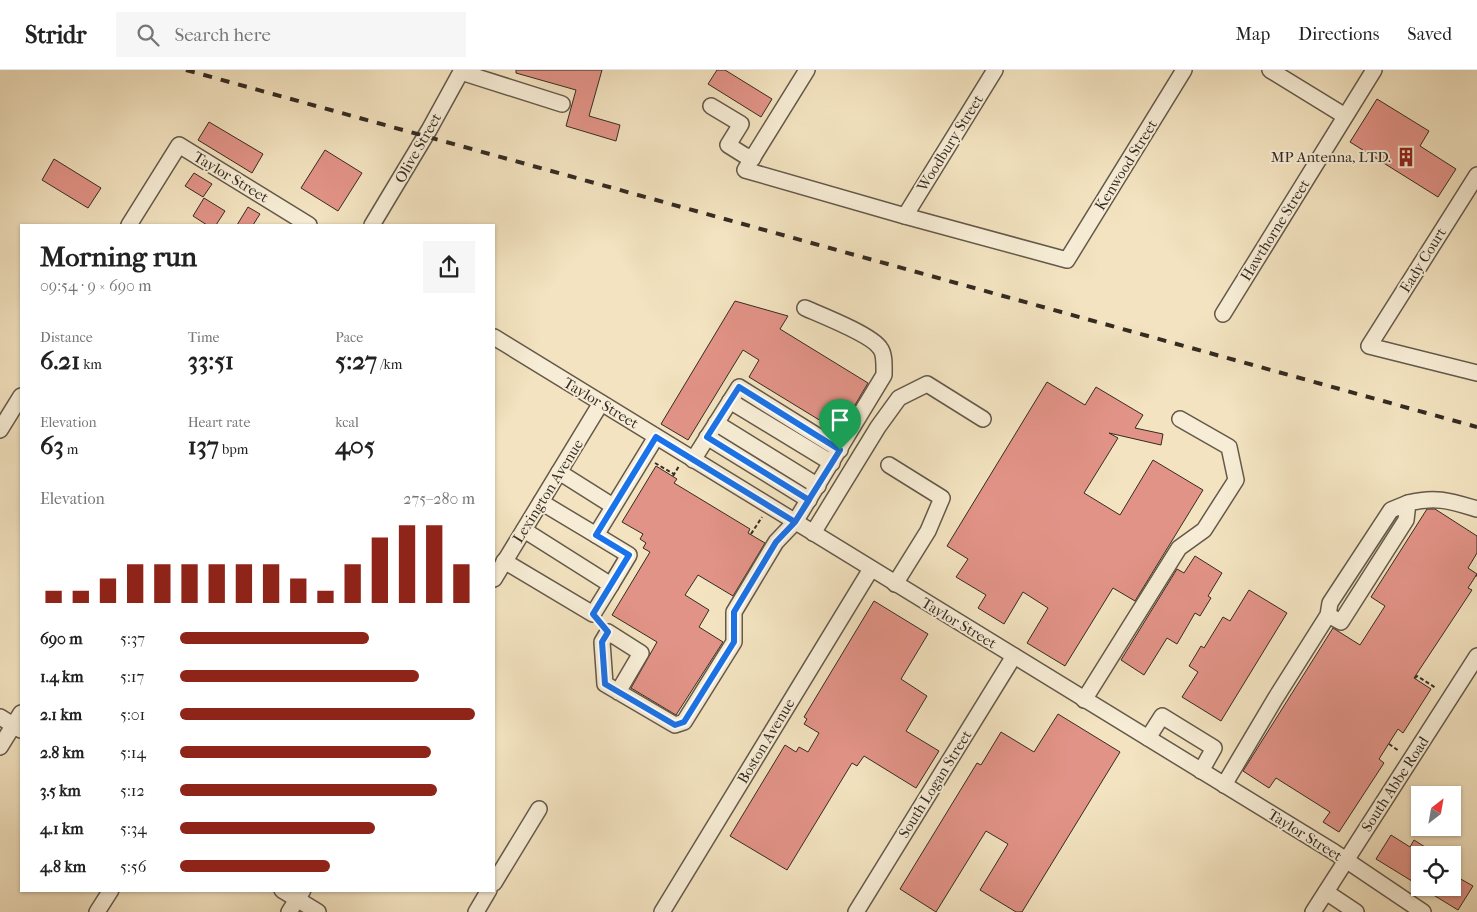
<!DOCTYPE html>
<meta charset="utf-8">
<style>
body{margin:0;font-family:"IM FELL French Canon",serif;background:#f6f6f6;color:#222;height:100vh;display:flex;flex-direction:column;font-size:19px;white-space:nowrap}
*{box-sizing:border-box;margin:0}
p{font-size:16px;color:#767676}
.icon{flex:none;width:28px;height:28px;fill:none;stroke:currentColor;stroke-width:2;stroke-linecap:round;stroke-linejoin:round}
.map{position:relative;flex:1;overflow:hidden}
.sheet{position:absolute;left:20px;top:154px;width:475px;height:668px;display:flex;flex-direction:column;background:#fff;border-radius:0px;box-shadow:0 1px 4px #0004}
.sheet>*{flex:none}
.needle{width:32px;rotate:31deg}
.fabs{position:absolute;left:1411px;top:716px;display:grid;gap:10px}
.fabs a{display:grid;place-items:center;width:50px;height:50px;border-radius:0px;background:#fff;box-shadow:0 1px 4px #0004;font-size:25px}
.pin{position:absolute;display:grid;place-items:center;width:42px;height:42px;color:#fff;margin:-51px -21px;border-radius:50% 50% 50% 0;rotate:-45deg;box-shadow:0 0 5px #0007}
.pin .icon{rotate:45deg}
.round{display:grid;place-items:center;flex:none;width:52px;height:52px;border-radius:0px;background:#f6f6f6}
.head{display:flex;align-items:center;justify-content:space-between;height:85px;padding:0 20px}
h1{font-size:28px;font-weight:700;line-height:38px}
.metrics{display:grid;grid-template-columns:repeat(3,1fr);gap:8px;height:85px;padding:5px 20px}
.metrics div{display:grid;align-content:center}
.metrics b{font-size:25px;font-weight:700}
.metrics small{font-size:14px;font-weight:400}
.metrics p{font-size:14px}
.chart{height:140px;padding:10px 20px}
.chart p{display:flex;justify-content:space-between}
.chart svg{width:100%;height:90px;margin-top:5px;stroke:#8f2418;stroke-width:6}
ul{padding:0 20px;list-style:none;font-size:16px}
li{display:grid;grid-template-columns:80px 60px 1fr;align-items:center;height:38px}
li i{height:12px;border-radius:6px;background:#8f2418}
header{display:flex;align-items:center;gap:30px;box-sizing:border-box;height:70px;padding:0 25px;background:#fff;border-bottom:1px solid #e0e0e0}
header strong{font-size:24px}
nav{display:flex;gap:28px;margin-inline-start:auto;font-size:18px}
.search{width:350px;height:45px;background:#f6f6f6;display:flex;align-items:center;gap:12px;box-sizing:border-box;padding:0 18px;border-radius:0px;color:#767676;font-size:19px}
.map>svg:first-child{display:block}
.building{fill:#e29387;stroke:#352b22}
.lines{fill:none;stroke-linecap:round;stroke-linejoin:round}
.minor-casing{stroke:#64594a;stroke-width:18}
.path{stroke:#352b22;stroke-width:2;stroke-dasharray:4 2.5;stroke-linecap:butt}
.minor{stroke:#f7edd6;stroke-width:15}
.rail{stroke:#352b22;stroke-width:4;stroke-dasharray:9 9;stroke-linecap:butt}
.route-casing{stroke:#fff;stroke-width:10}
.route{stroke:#1a73e8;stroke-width:6}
.labels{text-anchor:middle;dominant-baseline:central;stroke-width:4;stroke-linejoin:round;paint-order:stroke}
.street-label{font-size:15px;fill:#352b22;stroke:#f7edd6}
.poi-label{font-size:15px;fill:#352b22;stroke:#f7edd6;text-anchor:end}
</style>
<header>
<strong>Stridr</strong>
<div class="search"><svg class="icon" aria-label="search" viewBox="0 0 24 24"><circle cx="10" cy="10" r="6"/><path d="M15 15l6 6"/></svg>Search here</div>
<nav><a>Map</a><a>Directions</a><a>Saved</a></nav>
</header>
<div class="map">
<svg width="1477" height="842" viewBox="0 0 1477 842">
<rect width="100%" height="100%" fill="#f3e3c0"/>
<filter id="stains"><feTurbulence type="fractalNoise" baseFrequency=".004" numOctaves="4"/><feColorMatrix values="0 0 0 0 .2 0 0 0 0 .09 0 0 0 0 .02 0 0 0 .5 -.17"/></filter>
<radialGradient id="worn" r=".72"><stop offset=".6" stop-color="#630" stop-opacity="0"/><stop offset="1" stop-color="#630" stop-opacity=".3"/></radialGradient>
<g class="building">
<polygon points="516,0 602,0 589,46 620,55 616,71 566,56 576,20 516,3"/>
<polygon points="717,0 725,0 772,29 761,47 708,14"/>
<polygon points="1377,29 1429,61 1420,76 1456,99 1438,127 1350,72"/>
<polygon points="209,52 263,84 252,103 198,70"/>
<polygon points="325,80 362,103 338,141 301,118"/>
<polygon points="54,89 101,118 88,138 42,110"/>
<polygon points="194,103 212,114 203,127 185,116"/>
<polygon points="204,128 225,141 216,155 207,155 193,146"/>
<polygon points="248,137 260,144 253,155 237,155"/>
<polygon points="735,231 788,246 780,259 868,313 839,362 749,307 759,290 743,280 688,370 661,354"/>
<polygon points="1047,312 1085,335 1096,317 1143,345 1135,358 1163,364 1161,375 1109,363 1118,368 1084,423 1120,445 1153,390 1203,420 1135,531 1113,518 1065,596 1027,573 1048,538 1023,522 1004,554 978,538 986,525 956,507 968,489 947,476"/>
<polygon points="656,396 677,409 674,413 750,459 748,463 765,473 733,526 698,505 685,525 709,540 699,557 723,572 676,645 631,618 657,572 612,545 650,482 643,478 646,473 640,469 643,464 622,452"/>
<polygon points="1427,439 1435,439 1477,466 1477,483 1468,498 1477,504 1468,518 1472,520 1414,608 1431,619 1403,663 1398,659 1379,689 1384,693 1339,762 1323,752 1330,742 1276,708 1269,718 1243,701 1333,558 1360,575 1385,536 1371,527"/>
<polygon points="1195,486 1222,503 1208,526 1211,528 1200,546 1195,543 1177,574 1167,568 1144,605 1121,590 1177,499 1184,503"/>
<polygon points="1249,520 1287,543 1221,651 1182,627 1198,602 1189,596 1201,576 1204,578 1223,547 1230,551"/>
<polygon points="874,531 928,564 901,609 927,626 906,661 939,681 916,718 864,686 857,696 852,693 787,800 730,766 785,675 796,682 799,677 808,682 819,663 804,654 807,649 804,647"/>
<polygon points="1058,644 1120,682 1022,842 1016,842 980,820 1008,774 986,761 936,842 900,819 977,693 981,695 1001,662 1034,682"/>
<polygon points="1391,765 1410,777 1414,770 1425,777 1420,785 1420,816 1376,789"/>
<polygon points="1452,804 1473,816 1458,840 1422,818 1452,818"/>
</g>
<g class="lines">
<defs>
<g id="minor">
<polyline points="807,0 745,100 905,146 1067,190 1184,0"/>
<polyline points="1270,0 1345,46"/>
<polyline points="461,2 562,34"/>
<polyline points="711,36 741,54 728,75 744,85 753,88"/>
<polyline points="1477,105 1369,276 1477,303"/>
<polyline points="905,146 995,0"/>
<polyline points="129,155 179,75 309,155"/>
<polyline points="372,155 429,60 462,0"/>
<polyline points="1223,244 1374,0"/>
<polyline points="494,267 1334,782 1423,842"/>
<polyline points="730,331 832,393"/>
<polyline points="716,353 818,416"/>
<polyline points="0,360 21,326"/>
<polyline points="707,367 809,430"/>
<polyline points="693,390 739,317 840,380"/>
<polyline points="889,395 942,428 928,461 895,514"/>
<polyline points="559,402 613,436"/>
<polyline points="541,432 596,465 656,367"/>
<path d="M1408,433C1436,426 1450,431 1477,439"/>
<polyline points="813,463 878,357 899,328 927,314 983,349"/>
<polyline points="596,465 629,485 611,515"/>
<polyline points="504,491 593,544 611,515 524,460"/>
<polyline points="494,509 601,333"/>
<path d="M618,622L641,583L608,562L602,572L605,614L675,655L684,652L734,572V542L776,472L795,452L884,305C884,297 885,284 880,278C872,265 821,245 805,238"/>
<polyline points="1084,630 1179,478 1204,460 1236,410 1229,377 1180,349"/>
<polyline points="0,647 21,660"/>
<polyline points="1148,668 1162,646 1214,678 1201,701"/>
<polyline points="0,677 21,643"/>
<polyline points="1224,715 1275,629 1328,545 1330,533 1391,440 1408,433 1406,450 1341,552 1328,545"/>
<polyline points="494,813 539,739"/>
<polyline points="282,820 318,842"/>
<polyline points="1326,822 1356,842"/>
<polyline points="97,842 111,820"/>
<polyline points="289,842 303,820"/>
<polyline points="476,842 489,820"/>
<polyline points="662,842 871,499"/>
<polyline points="856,842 1014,586"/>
<polyline points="1313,842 1477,586"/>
</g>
</defs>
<use href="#minor" class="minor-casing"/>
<g class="path">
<polyline points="655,393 674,404"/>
<polyline points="673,406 679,396"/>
<polyline points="751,464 762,447"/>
<polyline points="1476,505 1477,506"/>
<polyline points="1415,608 1417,606 1436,618"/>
<polyline points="1389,674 1399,681"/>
</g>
<use href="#minor" class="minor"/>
<polyline class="rail" points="186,0 1477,357"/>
</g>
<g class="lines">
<defs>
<polyline id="route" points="840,380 795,452 776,472 734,542 734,572 684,652 675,655 605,614 602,572 608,562 593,544 629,485 596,465 656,367 795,452 809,430 707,367 739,317 840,380"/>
</defs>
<use href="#route" class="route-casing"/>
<use href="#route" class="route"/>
</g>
<defs>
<symbol id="building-bare" viewBox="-9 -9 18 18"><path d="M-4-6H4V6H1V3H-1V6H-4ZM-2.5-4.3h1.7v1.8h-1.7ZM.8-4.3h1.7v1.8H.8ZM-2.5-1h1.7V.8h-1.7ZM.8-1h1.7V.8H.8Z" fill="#8f2418" stroke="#f7edd6" stroke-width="2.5" paint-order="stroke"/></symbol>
</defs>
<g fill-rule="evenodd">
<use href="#building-bare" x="1392" y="73" width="28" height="28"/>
</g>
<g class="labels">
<g class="street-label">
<text transform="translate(950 73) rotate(-58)">Woodbury Street</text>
<text transform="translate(418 78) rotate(-60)">Olive Street</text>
<text transform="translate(1126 95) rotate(-58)">Kenwood Street</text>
<text transform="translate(231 107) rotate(31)">Taylor Street</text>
<text transform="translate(1275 160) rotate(-58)">Hawthorne Street</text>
<text transform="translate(1423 190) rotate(-58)">Eady Court</text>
<text transform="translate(601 333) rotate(31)">Taylor Street</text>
<text transform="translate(548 421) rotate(-58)">Lexington Avenue</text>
<text transform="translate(959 553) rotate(31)">Taylor Street</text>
<text transform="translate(766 671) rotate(-59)">Boston Avenue</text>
<text transform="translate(935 714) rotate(-58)">South Logan Street</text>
<text transform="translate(1395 714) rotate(-57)">South Abbe Road</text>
<text transform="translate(1305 765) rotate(32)">Taylor Street</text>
</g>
<g class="poi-label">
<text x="1391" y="87">MP Antenna, LTD.</text>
</g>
</g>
<rect width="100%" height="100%" filter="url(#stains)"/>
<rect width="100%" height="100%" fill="url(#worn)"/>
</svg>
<div class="fabs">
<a><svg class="needle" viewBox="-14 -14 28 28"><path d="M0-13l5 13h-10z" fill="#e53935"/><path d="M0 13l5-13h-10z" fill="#767676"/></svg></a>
<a><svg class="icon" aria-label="locate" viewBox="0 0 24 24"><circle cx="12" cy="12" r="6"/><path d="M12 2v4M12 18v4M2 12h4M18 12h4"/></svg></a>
</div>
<div class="pin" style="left:840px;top:380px;background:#1e9e55"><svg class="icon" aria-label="arrive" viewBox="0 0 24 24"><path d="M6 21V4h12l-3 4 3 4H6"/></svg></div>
<section class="sheet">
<div class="head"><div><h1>Morning run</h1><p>09:54 · 9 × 690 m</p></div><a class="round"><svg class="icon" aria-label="share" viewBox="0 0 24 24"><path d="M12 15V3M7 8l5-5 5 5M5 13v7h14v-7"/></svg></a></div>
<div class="metrics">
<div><p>Distance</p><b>6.21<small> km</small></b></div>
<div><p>Time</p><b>33:51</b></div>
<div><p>Pace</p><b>5:27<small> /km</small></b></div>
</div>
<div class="metrics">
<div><p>Elevation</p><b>63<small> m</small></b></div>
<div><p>Heart rate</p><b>137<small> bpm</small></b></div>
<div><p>kcal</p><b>405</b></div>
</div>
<div class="chart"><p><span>Elevation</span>275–280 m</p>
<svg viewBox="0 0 160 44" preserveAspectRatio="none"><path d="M5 44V38M15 44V38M25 44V32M35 44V25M45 44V25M55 44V25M65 44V25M75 44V25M85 44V25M95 44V32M105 44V38M115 44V25M125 44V12M135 44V6M145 44V6M155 44V25"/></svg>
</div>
<ul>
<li><b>690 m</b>5:37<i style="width:64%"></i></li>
<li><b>1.4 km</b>5:17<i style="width:81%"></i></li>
<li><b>2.1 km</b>5:01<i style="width:100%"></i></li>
<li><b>2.8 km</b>5:14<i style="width:85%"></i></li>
<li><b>3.5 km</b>5:12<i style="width:87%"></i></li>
<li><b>4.1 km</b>5:34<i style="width:66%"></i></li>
<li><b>4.8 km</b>5:56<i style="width:51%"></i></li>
</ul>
</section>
</div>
